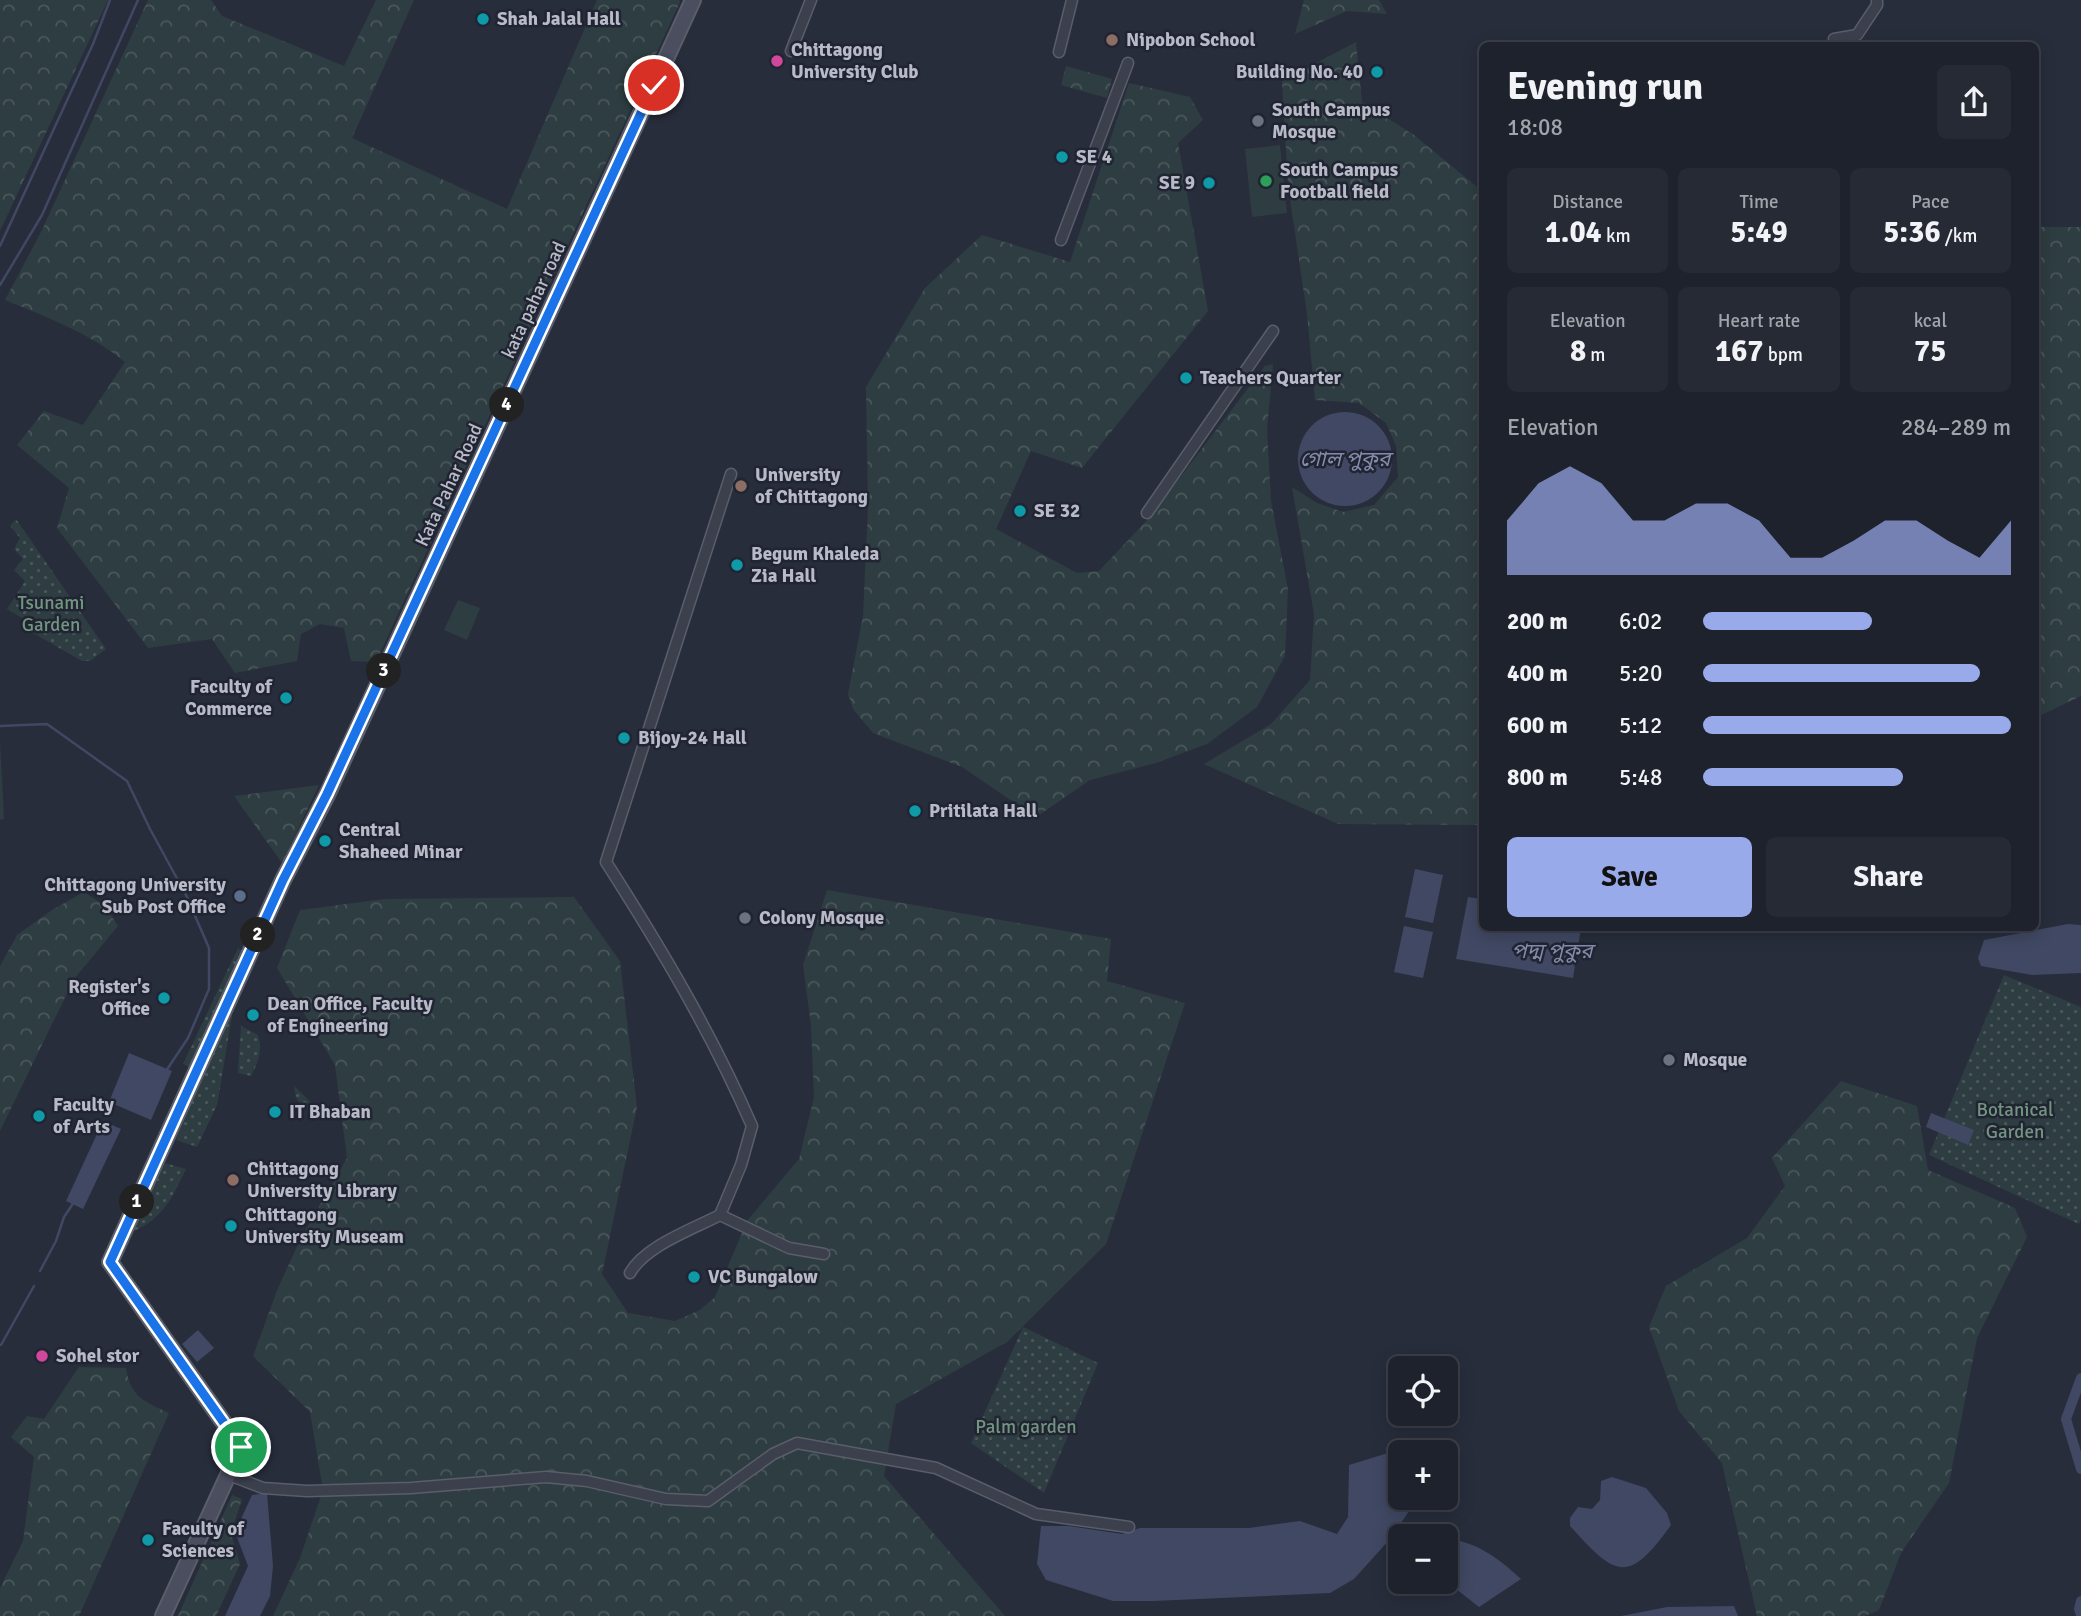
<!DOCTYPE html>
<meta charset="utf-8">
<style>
body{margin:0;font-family:Signika,"Noto Sans Bengali",sans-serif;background:#262a35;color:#f1f3f6;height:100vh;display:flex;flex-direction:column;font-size:26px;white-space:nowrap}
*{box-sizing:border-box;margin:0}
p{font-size:23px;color:#a1a4aa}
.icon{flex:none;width:38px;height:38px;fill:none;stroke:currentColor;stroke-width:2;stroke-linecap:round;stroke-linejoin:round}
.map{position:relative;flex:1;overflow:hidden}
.details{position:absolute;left:1479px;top:42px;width:560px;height:889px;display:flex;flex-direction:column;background:#1e222d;border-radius:10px;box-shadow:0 4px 18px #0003,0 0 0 2px #3c3f49}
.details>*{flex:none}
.tools{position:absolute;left:1388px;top:1356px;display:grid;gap:14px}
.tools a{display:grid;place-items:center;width:70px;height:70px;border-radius:10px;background:#1e222d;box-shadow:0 4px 18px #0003,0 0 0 2px #3c3f49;font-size:35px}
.pin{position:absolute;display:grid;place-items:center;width:60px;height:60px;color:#fff;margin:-30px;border:4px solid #fff;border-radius:50%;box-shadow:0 2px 7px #0007}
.km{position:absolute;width:35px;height:35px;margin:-18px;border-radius:50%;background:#222;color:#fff;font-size:19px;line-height:35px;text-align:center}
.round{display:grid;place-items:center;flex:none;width:74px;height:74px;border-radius:10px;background:#262a35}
.headline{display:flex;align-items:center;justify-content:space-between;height:119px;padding:0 28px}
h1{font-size:38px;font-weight:700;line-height:52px}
.figures{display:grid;grid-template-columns:repeat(3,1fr);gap:10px;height:119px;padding:7px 28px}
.figures div{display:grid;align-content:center;border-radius:10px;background:#262a35;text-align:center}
.figures b{font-size:30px;font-weight:700}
.figures small{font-size:19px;font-weight:400}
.figures p{font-size:19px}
.chart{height:196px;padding:14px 28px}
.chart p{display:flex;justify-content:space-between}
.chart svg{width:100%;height:126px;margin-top:7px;fill:#99aaeb;opacity:.7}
.cta{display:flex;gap:14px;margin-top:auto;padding:14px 28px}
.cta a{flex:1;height:80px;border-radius:10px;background:#99aaeb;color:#111;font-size:28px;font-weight:700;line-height:80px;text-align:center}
.cta a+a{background:#262a35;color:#f1f3f6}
ul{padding:0 28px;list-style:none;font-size:23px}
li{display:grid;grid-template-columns:112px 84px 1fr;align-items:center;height:52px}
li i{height:18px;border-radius:9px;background:#99aaeb}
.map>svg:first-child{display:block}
.grass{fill:#2e3d41}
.forest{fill:url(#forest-crowns)}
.garden{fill:url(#garden-dots)}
.water{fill:#404863}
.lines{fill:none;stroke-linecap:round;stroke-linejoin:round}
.stream{stroke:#404863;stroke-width:2.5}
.canal{stroke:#404863;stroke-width:10}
.street-casing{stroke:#5a5d6a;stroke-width:13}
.secondary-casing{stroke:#5a5d6a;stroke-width:18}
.street{stroke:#3c404d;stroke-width:10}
.secondary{stroke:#4a4e5f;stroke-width:14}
.route-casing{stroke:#fff;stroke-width:14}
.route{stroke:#1a73e8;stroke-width:9}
.culture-dot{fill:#0f9aa8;stroke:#212432;stroke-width:2.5}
.education-dot{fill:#8d6e63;stroke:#212432;stroke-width:2.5}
.hotel-dot{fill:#d1479c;stroke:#212432;stroke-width:2.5}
.worship-dot{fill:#6b7280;stroke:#212432;stroke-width:2.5}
.leisure-dot{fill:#2e9e5b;stroke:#212432;stroke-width:2.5}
.service-dot{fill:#5c6f8a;stroke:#212432;stroke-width:2.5}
.labels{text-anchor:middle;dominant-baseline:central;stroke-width:5;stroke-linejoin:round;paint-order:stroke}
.poi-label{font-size:19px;font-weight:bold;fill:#b8bbc7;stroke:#212432;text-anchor:start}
.street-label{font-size:19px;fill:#b8bbc7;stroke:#212432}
.park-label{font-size:19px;fill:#729580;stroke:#212432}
.water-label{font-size:21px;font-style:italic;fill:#838dab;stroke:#212432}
</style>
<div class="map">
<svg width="2081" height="1616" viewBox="0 0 2081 1616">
<defs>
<pattern id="forest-crowns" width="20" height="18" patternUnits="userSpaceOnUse" patternTransform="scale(1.75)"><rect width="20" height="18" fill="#2e3d41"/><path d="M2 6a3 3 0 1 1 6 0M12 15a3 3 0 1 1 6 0" fill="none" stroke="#4a575b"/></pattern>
<pattern id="garden-dots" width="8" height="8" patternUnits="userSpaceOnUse" patternTransform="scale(1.75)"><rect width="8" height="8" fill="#2e3d41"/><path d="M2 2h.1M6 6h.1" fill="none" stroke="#4a575b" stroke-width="1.8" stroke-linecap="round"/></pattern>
</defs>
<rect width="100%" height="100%" fill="#282d3c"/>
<g class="grass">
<polygon points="1280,145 1287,213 1252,217 1245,149"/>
<polygon points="458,600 480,608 467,640 444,630"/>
</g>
<g class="forest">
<polygon points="0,0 108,0 0,231"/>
<path d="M148,0H211L222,16L344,66L376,0H414L352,138L507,209L597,0H679L680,2L376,662L351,661L344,628L320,624L301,634L297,661L235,673L212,639L148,648L57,528L69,488L17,445L44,411L83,425L125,362C90,333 46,317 5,300L41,232Z"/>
<polygon points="1304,0 1379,0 1387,14 1347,11 1295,34"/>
<polygon points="1356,42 1362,102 1414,135 1482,191 1482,825 1338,824 1204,764 1271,724 1310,680 1314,614 1292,487 1317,503 1343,512 1374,505 1398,477 1396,446 1386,423 1359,403 1315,400 1307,314 1288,185 1282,81"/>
<polygon points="1066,66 1112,79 1107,98 1061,85"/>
<polygon points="1129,83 1190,97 1203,120 1178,143 1208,311 1082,468 1031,451 996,529 1077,573 1099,571 1150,517 1265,366 1273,364 1267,429 1271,501 1288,589 1285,656 1257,707 1207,744 1156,763 1090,780 1039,815 1009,799 962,767 873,733 853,709 848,694 863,616 868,507 866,387 925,288 982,235 1070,262"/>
<polygon points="2035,227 2081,227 2081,696 2035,718"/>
<polygon points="0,743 4,819 0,820"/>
<polygon points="319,785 282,863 234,796"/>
<polygon points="827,890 1111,939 1107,981 1185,1003 1106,1244 1007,1342 896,1404 884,1476 1005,1616 273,1616 300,1558 323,1490 310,1412 253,1356 278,1288 301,1238 347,1158 335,1065 277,968 300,910 385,899 574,897 620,961 637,1107 602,1274 628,1313 675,1321 700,1310 715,1297 747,1221 799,1159 814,1097 811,1025 803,965"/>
<polygon points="84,892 105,906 118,926 74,979 0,1131 0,966 17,935 52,910"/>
<polygon points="1841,1081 1917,1106 1928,1170 2015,1208 2027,1237 1977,1338 1949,1483 1901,1553 1879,1610 1865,1616 1757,1616 1722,1463 1679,1411 1649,1327 1666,1286 1747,1238 1785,1186 1772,1158"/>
<path d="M79,1367L126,1368C130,1397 145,1402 169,1413L79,1616H0V1588L23,1541L34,1457L11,1437L27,1416L44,1419Z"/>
<polygon points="232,1495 242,1499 231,1533 240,1564 216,1616 178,1616"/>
</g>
<g class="garden">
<polygon points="16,519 106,649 90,661 82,661 26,629 28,625 24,619 7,609 25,581 14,570 23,559 14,549 20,538 10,526"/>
<polygon points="238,948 247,954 193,1069 183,1064"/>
<polygon points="2004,975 2081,1007 2081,1219 2079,1224 1929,1155"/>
<polygon points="234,1004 217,1105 197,1147 176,1140"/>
<path d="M241,1026L258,1035C263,1050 258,1063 251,1076L238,1073Z"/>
<path d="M294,1086L321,1112L319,1115C300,1104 297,1107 294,1086Z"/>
<path d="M165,1163L186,1169C171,1200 163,1219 130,1233Z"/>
<polygon points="1023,1327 1098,1363 1044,1493 971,1443"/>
</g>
<g class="water">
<circle cx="1345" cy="459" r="47"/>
<polygon points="1415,869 1443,875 1433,923 1405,917"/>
<polygon points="1468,897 1482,899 1482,928 1581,928 1573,978 1456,959"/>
<polygon points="2068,924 2081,925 2081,973 2032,975 1981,966 1978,958 1984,940"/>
<polygon points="1404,926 1433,932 1423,978 1394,972"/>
<polygon points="129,1053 172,1071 151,1120 109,1102"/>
<polygon points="1931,1113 1974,1130 1968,1145 1926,1127"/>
<polygon points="103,1121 121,1129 83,1209 66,1201"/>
<polygon points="198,1330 214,1348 197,1362 182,1344"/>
<polygon points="1388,1453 1400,1461 1400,1498 1418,1498 1390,1539 1354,1579 1330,1593 1154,1601 1113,1601 1046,1580 1037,1564 1041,1526 1069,1526 1122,1534 1140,1528 1249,1528 1300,1521 1337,1534 1348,1517 1349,1465"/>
<path d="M1612,1477L1646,1488L1667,1513L1671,1525C1628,1585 1616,1577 1570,1526V1518L1578,1507L1592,1509L1600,1500L1601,1481Z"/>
<polygon points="267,1493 273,1566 270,1596 260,1616 225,1616 248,1566 235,1532 252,1495"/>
<path d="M1446,1538C1478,1543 1497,1557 1521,1579L1479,1607L1446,1581Z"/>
<polygon points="1734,1606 1738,1616 1621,1616 1667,1607"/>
</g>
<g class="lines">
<g class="stream">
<polyline points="0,246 93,44 110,0"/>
<polyline points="0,285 42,215 138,0"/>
<polyline points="0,726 47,724 127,781 150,829 186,895 209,948 209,989 188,1038 166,1071"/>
<polyline points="40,1271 56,1241 64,1217 74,1202"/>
<polyline points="1,1345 34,1286"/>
</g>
<g class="canal">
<polyline points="2081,1378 2066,1419 2081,1469"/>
<polyline points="2081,1601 2079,1609 2081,1615"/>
</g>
<defs>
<g id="street">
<polyline points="1834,39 1857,35 1877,5 1877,0"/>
<polyline points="791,51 811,0"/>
<polyline points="1059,52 1072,0"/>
<polyline points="1061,240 1128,63"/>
<polyline points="1147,513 1273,331"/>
<polyline points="720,1215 789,1248 824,1254"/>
<path d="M630,1273C645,1246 693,1229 720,1215L741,1165L752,1126C711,1032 661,948 606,862L731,474"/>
<polyline points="229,1475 263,1488 307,1491 411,1488 546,1477 587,1481 666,1499 708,1501 773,1454 797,1443 936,1468 1036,1514 1129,1527"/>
</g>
<polyline id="secondary" points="163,1616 241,1447 110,1262 283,880 327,795 693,0"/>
</defs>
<use href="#street" class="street-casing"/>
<use href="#secondary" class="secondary-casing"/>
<use href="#street" class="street"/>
<use href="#secondary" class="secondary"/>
</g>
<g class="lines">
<defs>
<polyline id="route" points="241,1447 110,1262 283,880 327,794 654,85"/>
</defs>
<use href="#route" class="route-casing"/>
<use href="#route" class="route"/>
</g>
<g class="culture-dot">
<circle cx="483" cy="19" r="7"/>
<circle cx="1377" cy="72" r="7"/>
<circle cx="1062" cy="157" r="7"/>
<circle cx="1209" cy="183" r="7"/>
<circle cx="1186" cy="378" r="7"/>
<circle cx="1020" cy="511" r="7"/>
<circle cx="737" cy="565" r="7"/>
<circle cx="286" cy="698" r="7"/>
<circle cx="624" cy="738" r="7"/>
<circle cx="915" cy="811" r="7"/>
<circle cx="325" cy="841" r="7"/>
<circle cx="164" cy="998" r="7"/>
<circle cx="253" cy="1015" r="7"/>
<circle cx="275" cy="1112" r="7"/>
<circle cx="39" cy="1116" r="7"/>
<circle cx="231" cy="1226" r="7"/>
<circle cx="694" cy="1277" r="7"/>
<circle cx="148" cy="1540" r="7"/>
</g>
<g class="education-dot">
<circle cx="1112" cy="40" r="7"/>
<circle cx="741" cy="486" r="7"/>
<circle cx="233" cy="1180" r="7"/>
</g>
<g class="hotel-dot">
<circle cx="777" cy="61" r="7"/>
<circle cx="42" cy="1356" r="7"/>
</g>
<g class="worship-dot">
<circle cx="1258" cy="121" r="7"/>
<circle cx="745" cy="918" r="7"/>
<circle cx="1669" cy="1060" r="7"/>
</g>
<circle class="leisure-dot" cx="1266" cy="181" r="7"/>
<circle class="service-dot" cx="240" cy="896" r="7"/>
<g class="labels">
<g class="poi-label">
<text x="497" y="19">Shah Jalal Hall</text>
<text x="1126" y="40">Nipobon School</text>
<text x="791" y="50">Chittagong<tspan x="791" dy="22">University Club</tspan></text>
<text x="1363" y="72" text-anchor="end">Building No. 40</text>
<text x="1272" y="110">South Campus<tspan x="1272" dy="22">Mosque</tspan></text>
<text x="1076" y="157">SE 4</text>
<text x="1280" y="170">South Campus<tspan x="1280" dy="22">Football field</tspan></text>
<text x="1195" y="183" text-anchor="end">SE 9</text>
<text x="1200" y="378">Teachers Quarter</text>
<text x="755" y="475">University<tspan x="755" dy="22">of Chittagong</tspan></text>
<text x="1034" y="511">SE 32</text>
<text x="751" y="554">Begum Khaleda<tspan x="751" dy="22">Zia Hall</tspan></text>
<text x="272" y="687" text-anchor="end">Faculty of<tspan x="272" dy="22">Commerce</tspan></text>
<text x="638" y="738">Bijoy-24 Hall</text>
<text x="929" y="811">Pritilata Hall</text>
<text x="339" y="830">Central<tspan x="339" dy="22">Shaheed Minar</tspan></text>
<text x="226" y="885" text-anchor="end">Chittagong University<tspan x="226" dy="22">Sub Post Office</tspan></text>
<text x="759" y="918">Colony Mosque</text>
<text x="150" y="987" text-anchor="end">Register's<tspan x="150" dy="22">Office</tspan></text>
<text x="267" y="1004">Dean Office, Faculty<tspan x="267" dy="22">of Engineering</tspan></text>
<text x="1683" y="1060">Mosque</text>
<text x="53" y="1105">Faculty<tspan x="53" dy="22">of Arts</tspan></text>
<text x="289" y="1112">IT Bhaban</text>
<text x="247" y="1169">Chittagong<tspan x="247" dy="22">University Library</tspan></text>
<text x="245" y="1215">Chittagong<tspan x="245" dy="22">University Museam</tspan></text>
<text x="708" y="1277">VC Bungalow</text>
<text x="56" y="1356">Sohel stor</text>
<text x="162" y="1529">Faculty of<tspan x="162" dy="22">Sciences</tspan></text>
</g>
<g class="street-label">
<text transform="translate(534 300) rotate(-65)">kata pahar road</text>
<text transform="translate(449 485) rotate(-65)">Kata Pahar Road</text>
</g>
<g class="park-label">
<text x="51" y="603">Tsunami<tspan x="51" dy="22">Garden</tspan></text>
<text x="2015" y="1110">Botanical<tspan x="2015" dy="22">Garden</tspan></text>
<text x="1026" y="1427">Palm garden</text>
</g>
<g class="water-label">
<text x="1345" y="459">গোল পুকুর</text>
<text x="1552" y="951">পদ্ম পুকুর</text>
</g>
</g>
</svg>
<div class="tools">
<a><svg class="icon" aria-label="locate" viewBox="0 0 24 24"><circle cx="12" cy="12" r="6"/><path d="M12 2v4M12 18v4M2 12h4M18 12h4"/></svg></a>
<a>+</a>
<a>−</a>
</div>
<div class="pin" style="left:241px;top:1447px;background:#1e9e55"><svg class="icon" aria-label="arrive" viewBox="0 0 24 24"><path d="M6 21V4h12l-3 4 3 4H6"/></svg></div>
<div class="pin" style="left:654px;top:85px;background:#d93025"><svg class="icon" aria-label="check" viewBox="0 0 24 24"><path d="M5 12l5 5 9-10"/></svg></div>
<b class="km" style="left:137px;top:1202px">1</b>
<b class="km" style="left:258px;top:935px">2</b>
<b class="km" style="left:384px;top:671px">3</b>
<b class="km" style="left:507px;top:405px">4</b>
<section class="details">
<div class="headline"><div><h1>Evening run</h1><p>18:08</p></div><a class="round"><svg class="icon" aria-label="share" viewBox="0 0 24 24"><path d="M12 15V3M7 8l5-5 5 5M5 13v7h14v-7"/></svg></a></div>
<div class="figures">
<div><p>Distance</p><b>1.04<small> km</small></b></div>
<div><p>Time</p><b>5:49</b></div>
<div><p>Pace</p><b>5:36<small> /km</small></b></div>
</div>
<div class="figures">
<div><p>Elevation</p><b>8<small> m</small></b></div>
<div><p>Heart rate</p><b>167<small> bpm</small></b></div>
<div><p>kcal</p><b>75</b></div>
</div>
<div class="chart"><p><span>Elevation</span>284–289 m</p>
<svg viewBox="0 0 160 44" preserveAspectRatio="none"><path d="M0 44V25L10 12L20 6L30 12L40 25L50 25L60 19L70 19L80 25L90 38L100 38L110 32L120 25L130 25L140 32L150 38L160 25V44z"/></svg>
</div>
<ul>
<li><b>200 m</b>6:02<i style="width:55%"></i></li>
<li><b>400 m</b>5:20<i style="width:90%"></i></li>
<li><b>600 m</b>5:12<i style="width:100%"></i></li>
<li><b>800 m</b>5:48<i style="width:65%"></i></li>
</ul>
<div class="cta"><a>Save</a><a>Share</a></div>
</section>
</div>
